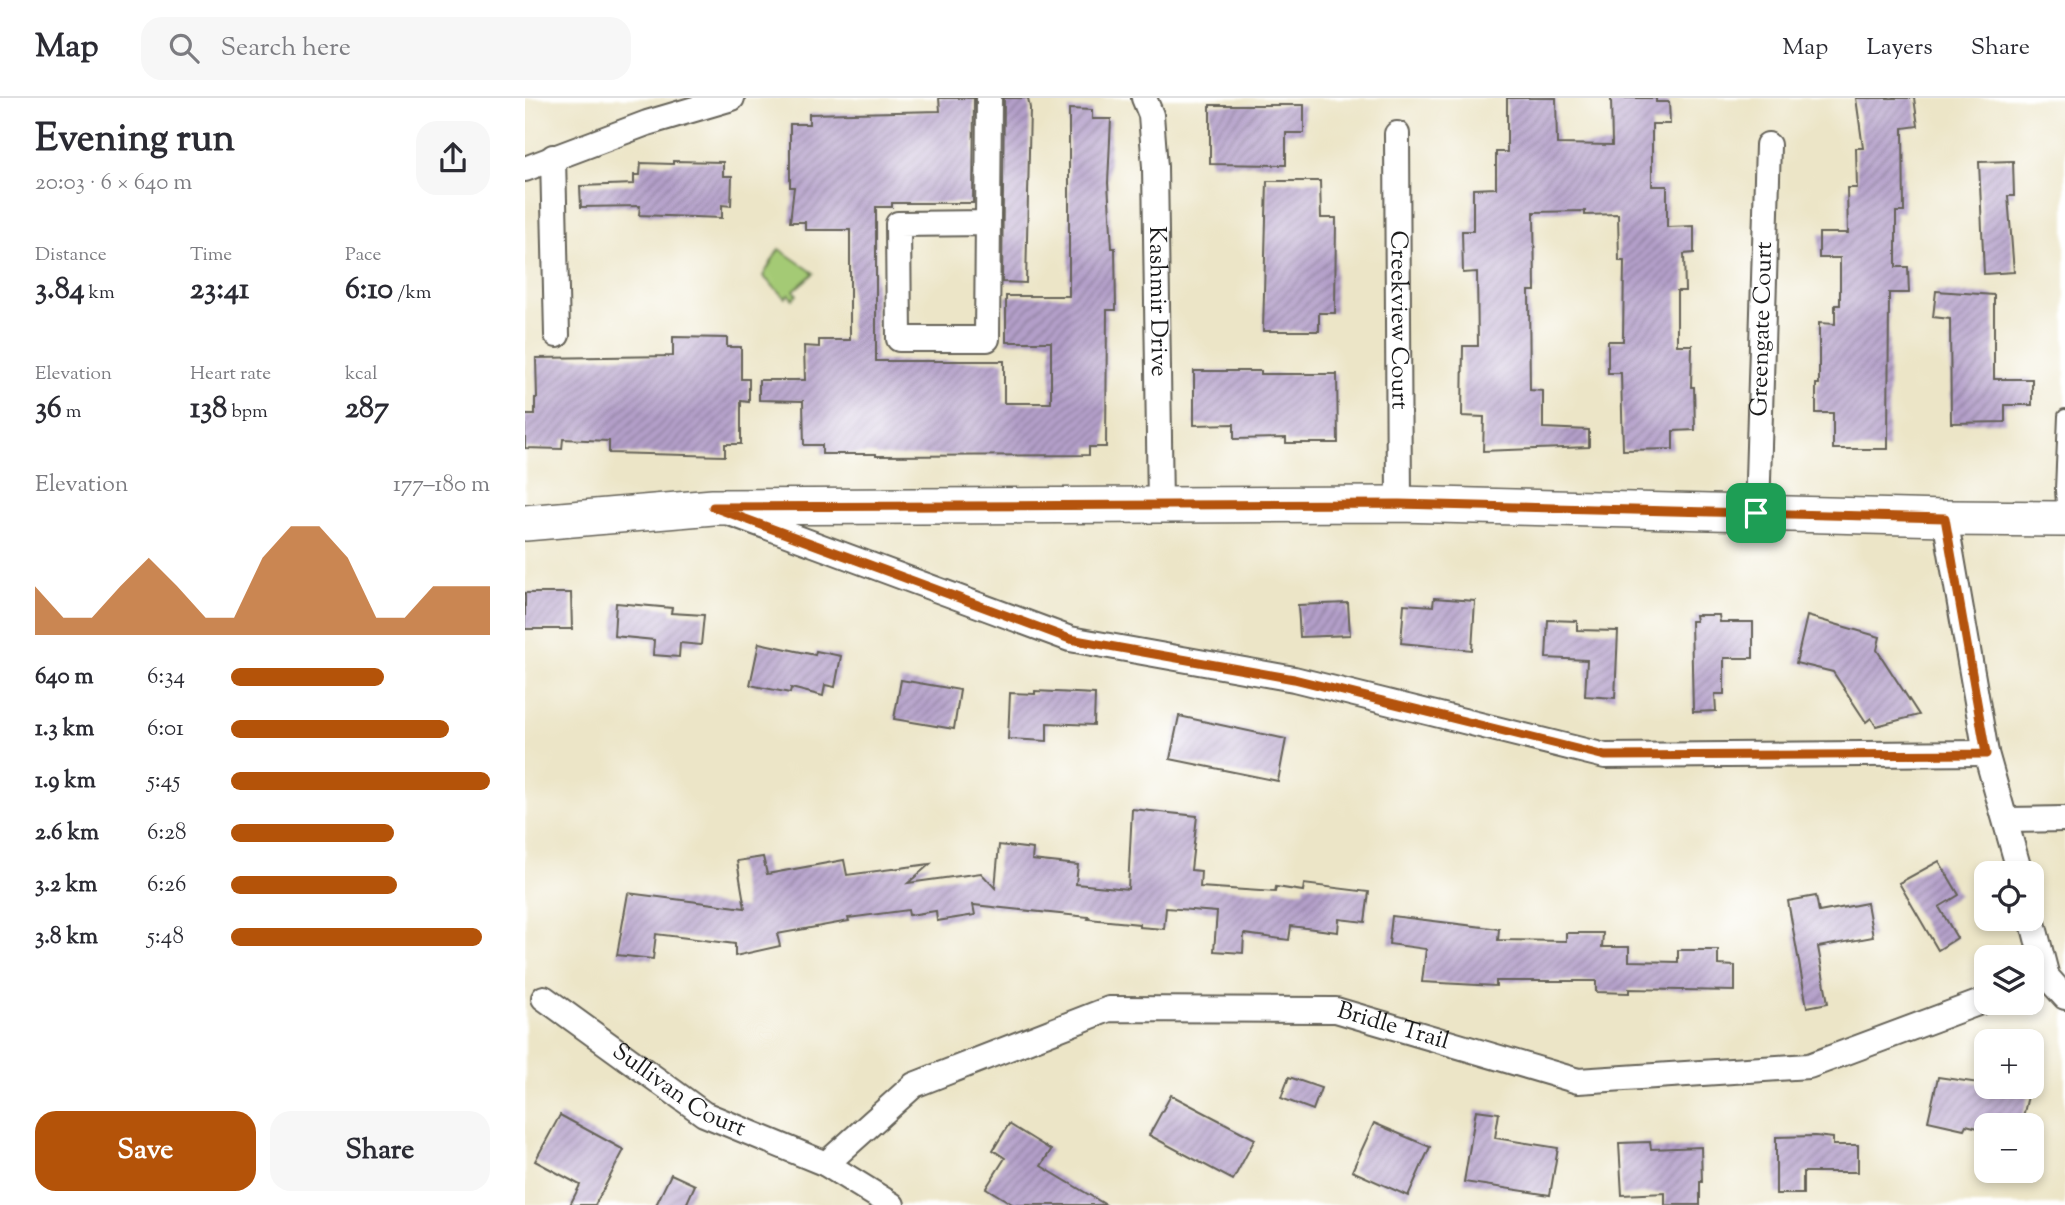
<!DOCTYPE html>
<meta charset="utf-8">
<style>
body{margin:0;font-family:"Sorts Mill Goudy",serif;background:#f7f7f7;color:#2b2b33;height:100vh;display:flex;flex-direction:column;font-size:26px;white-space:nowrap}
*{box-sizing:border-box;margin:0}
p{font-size:23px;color:#7c7c81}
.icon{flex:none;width:38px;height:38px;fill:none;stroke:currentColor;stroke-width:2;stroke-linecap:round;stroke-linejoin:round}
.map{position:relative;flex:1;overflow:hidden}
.details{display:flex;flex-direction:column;background:#fff;width:525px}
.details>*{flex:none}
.tools{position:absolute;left:1449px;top:763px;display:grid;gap:14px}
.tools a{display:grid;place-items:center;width:70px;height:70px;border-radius:14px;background:#fff;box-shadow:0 4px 10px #0003;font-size:35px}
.pin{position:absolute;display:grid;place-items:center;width:60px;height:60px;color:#fff;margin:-30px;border-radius:14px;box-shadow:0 4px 10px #0006}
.round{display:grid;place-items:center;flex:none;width:74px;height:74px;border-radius:21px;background:#f7f7f7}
.headline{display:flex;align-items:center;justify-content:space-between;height:119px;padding:0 35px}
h1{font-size:38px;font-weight:700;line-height:52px}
.metrics{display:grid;grid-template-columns:repeat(3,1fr);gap:10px;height:119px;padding:7px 35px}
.metrics div{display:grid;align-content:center}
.metrics b{font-size:30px;font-weight:700}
.metrics small{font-size:19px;font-weight:400}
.metrics p{font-size:19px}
.chart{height:196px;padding:14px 35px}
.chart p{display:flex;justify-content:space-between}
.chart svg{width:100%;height:126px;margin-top:7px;fill:#b45309;opacity:.7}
.cta{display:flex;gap:14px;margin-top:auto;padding:14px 35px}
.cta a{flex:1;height:80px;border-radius:21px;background:#b45309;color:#fff;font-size:28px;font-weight:700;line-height:80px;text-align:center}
.cta a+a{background:#f7f7f7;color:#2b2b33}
ul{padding:0 35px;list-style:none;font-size:23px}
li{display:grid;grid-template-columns:112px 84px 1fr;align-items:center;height:52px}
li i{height:18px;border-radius:9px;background:#b45309}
header{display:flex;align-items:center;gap:42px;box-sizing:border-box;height:98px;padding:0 35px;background:#fff;border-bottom:2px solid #e1e1e2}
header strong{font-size:33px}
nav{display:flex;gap:38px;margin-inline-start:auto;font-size:24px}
.search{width:490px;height:63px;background:#f7f7f7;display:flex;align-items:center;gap:18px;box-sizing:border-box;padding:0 24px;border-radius:21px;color:#7c7c81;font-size:26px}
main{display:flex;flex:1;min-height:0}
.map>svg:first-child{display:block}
.green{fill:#a4ca74;stroke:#607348;stroke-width:2}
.building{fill:url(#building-hatch)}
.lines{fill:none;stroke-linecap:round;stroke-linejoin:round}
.lane-casing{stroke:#656258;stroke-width:16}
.street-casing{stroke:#656258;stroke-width:28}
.secondary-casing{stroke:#656258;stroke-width:38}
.lane{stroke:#fff;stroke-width:12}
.street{stroke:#fff;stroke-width:24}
.secondary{stroke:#fff;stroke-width:35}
.route-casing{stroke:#fff;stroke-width:14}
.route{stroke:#b45309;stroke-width:9}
.labels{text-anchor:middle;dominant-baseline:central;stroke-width:5;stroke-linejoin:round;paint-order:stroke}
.street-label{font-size:24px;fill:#1c1c1c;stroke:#fff}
</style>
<header>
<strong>Map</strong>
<div class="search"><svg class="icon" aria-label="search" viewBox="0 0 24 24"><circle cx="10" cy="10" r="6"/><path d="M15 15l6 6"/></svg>Search here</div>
<nav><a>Map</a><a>Layers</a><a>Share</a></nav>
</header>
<main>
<section class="details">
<div class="headline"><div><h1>Evening run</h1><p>20:03 · 6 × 640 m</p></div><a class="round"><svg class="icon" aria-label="share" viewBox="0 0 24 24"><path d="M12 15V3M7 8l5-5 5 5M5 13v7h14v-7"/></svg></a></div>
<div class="metrics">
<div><p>Distance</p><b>3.84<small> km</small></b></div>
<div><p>Time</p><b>23:41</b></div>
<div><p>Pace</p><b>6:10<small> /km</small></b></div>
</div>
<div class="metrics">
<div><p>Elevation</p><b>36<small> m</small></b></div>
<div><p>Heart rate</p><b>138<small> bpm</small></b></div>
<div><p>kcal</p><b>287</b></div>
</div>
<div class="chart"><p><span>Elevation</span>177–180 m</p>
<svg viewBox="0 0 160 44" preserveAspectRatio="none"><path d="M0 44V27L10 38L20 38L30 27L40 17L50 27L60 38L70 38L80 17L90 6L100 6L110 17L120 38L130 38L140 27L150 27L160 27V44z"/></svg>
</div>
<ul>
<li><b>640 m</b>6:34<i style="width:59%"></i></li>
<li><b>1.3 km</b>6:01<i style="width:84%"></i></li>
<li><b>1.9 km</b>5:45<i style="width:100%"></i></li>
<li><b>2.6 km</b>6:28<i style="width:63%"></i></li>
<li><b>3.2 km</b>6:26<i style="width:64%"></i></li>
<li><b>3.8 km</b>5:48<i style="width:97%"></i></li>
</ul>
<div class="cta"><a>Save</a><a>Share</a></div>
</section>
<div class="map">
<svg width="1540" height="1107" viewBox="0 0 1540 1107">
<defs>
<pattern id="building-hatch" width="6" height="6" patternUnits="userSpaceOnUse" patternTransform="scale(1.75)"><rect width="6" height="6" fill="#b39fc9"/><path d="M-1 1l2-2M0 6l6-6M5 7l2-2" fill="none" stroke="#9181a2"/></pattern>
</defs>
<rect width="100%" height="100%" fill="#fff"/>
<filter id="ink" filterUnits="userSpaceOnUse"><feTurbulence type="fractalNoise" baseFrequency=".0143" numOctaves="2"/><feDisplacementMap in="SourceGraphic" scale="14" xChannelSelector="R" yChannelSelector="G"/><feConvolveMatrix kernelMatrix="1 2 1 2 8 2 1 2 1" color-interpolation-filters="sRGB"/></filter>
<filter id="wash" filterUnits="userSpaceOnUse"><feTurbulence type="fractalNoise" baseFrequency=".00686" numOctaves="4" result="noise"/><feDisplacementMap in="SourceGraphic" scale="28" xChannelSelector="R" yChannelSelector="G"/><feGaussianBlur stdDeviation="1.57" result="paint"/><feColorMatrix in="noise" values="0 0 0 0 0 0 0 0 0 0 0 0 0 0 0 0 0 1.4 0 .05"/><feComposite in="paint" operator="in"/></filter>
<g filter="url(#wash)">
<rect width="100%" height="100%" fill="#ece5c7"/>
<polygon class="green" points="254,151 289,175 269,192 272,197 267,201 264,196 260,200 238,178"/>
<g id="blocks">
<g class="building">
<polygon points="414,0 449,0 448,105 367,105 367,109 351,109 351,263 479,263 479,305 526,305 526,244 481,244 481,198 544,198 544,11 567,12 567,21 586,21 583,85 587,150 590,150 591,212 582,212 581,349 564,349 564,357 351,358 351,356 297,356 297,347 279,347 278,303 234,302 234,282 280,282 279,248 294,249 294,242 325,242 325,132 280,132 280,124 265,124 269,89 265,89 265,26 284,26 284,16 415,13"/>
<polygon points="479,0 503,0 505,10 501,185 477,184"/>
<polygon points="982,0 1031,0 1032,46 1087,47 1086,0 1131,0 1131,4 1144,4 1145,26 1127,26 1127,88 1142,88 1142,129 1169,128 1169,155 1159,156 1160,193 1152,193 1152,247 1167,247 1166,289 1169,289 1170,332 1148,333 1148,351 1098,352 1096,275 1083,275 1083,243 1098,243 1099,163 1094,163 1093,116 1060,117 1060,113 1009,114 1010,193 1004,193 1005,292 1018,293 1018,330 1064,332 1064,349 958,353 959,319 937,318 938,248 953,248 952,174 938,175 937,133 948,133 948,91 971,90 971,54 982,54"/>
<polygon points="1331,0 1389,0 1393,28 1378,30 1379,114 1371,114 1371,169 1383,169 1384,195 1364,195 1363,351 1308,351 1308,315 1291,315 1291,286 1294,286 1294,225 1310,226 1310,207 1315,207 1315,160 1294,160 1294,135 1323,135 1322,90 1332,90 1331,50 1338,50"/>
<polygon points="685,7 779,7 779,35 761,35 761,67 685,66"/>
<polygon points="148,63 198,64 198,78 207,78 206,108 197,107 197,120 114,117 115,108 56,109 55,88 109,86 109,77 115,77 116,65 148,66"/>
<polygon points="1488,63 1489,98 1483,98 1489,174 1459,176 1454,64"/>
<polygon points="742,83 795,83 796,120 811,120 810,215 794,215 794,233 738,233"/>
<polygon points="1411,193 1469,197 1469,281 1507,281 1507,307 1480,307 1480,324 1426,325 1425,221 1408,219"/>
<polygon points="148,239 202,240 202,249 216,249 216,281 224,281 224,304 216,303 216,346 200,346 200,358 84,355 84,343 38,341 37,351 0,350 0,317 10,317 10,300 12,300 11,260 148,258"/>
<polygon points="669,273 736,273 736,276 812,276 813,345 761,345 761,340 709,341 709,326 669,327"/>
<polygon points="0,495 46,495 47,531 0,531"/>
<polygon points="909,500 950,503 947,552 876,545 879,506 908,508"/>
<polygon points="91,505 147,510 146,515 179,517 176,547 155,545 154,559 128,557 129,542 89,538"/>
<polygon points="823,505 825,537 775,539 773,507"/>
<polygon points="1170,517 1194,517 1195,524 1228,524 1228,560 1199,560 1199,596 1190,596 1191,613 1168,614 1166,523 1171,523"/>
<polygon points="1282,518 1355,539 1352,552 1394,617 1351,628 1346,620 1341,624 1308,574 1271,565"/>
<polygon points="1023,522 1052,523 1052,532 1093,533 1090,600 1060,598 1062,562 1021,560"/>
<polygon points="234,545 290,557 291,553 316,558 310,589 300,587 298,598 266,590 265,595 225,587"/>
<polygon points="376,582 435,592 429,631 369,621"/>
<polygon points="510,593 570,596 569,627 522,625 522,643 483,641 485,595 510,596"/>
<polygon points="654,618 761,641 753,683 645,661"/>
<polygon points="607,711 672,718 666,772 676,773 675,789 750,794 751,789 778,793 779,786 844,794 840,824 814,821 813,834 766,828 764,842 719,836 718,855 689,853 692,814 641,810 639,831 614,829 614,826 563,821 564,819 448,807 450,817 412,823 411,813 384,817 383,812 323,820 324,823 252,836 255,848 210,858 210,846 131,836 128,861 92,857 103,795 220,810 212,763 238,759 242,776 319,762 322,777 405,766 383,785 456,775 470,790 474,747 508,751 507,762 553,767 551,786 603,791"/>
<polygon points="1414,763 1434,797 1414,809 1432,840 1413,852 1374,785"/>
<polygon points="1291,798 1294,814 1342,805 1348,839 1293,849 1303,905 1282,909 1263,803"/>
<polygon points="867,818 974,831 973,842 1041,843 1041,835 1078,835 1077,849 1104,849 1104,863 1153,864 1153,852 1193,852 1193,867 1210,868 1210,893 1104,891 1104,895 1071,894 1071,883 971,883 971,888 897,884 901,851 864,846"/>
<polygon points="764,979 796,990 788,1012 756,1000"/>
<polygon points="1413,979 1461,986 1461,989 1472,989 1471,991 1503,998 1496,1027 1461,1027 1461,1032 1441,1027 1439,1031 1403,1023"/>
<polygon points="646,997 730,1041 708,1082 624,1037"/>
<polygon points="951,1012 974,1015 970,1040 1033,1050 1025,1097 939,1084"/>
<polygon points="35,1017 99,1052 70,1107 45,1107 55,1087 10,1063"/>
<polygon points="849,1025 905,1049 883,1098 827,1073"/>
<polygon points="484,1026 526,1052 516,1068 581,1107 489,1107 461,1090 480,1060 468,1052"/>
<polygon points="1290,1038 1308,1040 1308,1047 1333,1047 1333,1074 1278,1074 1278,1096 1251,1096 1251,1039"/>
<polygon points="1125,1044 1126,1051 1176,1049 1177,1084 1175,1084 1175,1107 1140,1107 1140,1095 1097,1097 1094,1045"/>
<polygon points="146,1076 170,1087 161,1107 131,1107"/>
</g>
</g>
</g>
<g filter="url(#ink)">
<use href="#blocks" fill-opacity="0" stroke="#656258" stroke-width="2"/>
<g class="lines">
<defs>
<polyline id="lane" points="1539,420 1537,392 1540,318"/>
<g id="street">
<path id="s1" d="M619,0L626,17L630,69L635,407"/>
<path id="s2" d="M872,36L874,406"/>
<polyline points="28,59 32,237"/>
<polyline points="0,71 122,25 207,0"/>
<polyline points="463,125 373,126 374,241 462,241 464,0"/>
<polyline points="205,415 545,541 769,581 1080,658 1461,655"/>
<path id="s3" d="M1232,415L1243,47"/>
<polyline points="1420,420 1461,655 1495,775"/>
<polyline points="1481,722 1540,721"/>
<polyline points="1507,821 1522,879 1540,899"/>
<path id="s4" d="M19,900L179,1016L301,1066L367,1107"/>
<path id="s5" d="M301,1066L389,987L584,911L811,912L1053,983L1284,968L1461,902"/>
</g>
<polyline id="secondary" points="0,425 188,409 635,407 874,406 1420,420 1540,421"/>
</defs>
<use href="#lane" class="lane-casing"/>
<use href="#street" class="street-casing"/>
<use href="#secondary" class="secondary-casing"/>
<use href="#lane" class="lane"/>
<use href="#street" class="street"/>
<use href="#secondary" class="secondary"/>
</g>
</g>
<g class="lines" filter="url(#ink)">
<defs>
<polygon id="route" points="874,406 1420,420 1461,656 1080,658 769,581 545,541 188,409"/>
</defs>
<use href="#route" class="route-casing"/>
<use href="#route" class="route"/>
</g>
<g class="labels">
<g class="street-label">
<text stroke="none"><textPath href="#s1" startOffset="205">Kashmir Drive</textPath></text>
<text stroke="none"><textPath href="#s2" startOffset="186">Creekview Court</textPath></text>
<text stroke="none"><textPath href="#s3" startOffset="184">Greengate Court</textPath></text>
<text stroke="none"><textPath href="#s5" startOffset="614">Bridle Trail</textPath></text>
<text stroke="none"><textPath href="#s4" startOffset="164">Sullivan Court</textPath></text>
</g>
</g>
</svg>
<div class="tools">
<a><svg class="icon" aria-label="locate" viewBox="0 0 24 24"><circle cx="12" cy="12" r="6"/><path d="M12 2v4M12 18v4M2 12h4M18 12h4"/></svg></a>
<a><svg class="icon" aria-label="layers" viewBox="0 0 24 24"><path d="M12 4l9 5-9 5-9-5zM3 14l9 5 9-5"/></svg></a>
<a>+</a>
<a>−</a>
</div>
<div class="pin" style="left:1231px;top:415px;background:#1e9e55"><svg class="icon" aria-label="arrive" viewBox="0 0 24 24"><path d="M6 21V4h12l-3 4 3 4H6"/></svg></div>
</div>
</main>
